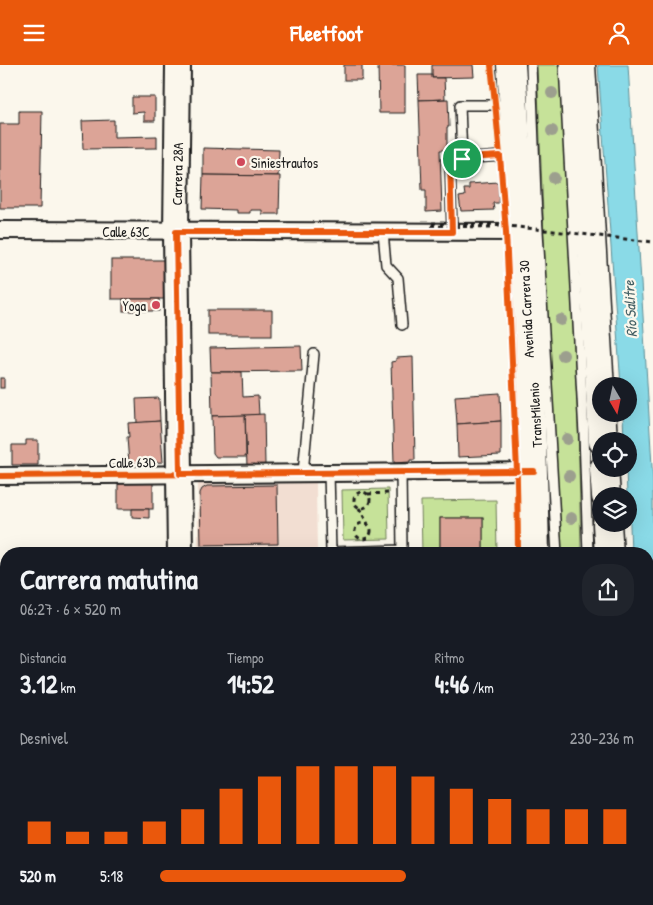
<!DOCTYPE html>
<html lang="es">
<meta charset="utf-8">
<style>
body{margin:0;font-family:"Patrick Hand",sans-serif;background:#20242c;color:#f1f3f6;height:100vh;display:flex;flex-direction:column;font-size:19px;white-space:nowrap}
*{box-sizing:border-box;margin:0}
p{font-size:16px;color:#9ea1a6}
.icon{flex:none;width:28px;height:28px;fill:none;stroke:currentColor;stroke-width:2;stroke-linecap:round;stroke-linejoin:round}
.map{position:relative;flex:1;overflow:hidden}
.drawer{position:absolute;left:0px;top:482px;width:654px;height:358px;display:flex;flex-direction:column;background:#171b24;border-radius:20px 20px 0 0;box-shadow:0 5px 20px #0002}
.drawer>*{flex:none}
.needle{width:32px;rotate:171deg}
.controls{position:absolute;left:592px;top:312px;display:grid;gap:10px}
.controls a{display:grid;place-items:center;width:45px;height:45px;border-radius:50%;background:#171b24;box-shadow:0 5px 20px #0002;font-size:25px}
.pin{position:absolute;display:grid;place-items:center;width:42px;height:42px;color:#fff;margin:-21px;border:2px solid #fff;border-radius:50%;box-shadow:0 1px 5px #0007}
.round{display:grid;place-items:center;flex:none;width:52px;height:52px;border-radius:20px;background:#20242c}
.head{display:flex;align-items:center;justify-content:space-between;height:85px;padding:0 20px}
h1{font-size:28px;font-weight:700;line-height:38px}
.stats{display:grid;grid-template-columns:repeat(3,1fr);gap:8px;height:85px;padding:5px 20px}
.stats div{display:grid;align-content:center}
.stats b{font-size:25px;font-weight:700}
.stats small{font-size:14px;font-weight:400}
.stats p{font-size:14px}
.chart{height:140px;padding:10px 20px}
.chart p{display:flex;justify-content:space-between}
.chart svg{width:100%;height:90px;margin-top:5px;stroke:#ea580c;stroke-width:6}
ul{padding:0 20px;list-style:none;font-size:16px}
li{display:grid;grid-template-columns:80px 60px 1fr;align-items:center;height:38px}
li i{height:12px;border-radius:6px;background:#ea580c}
header{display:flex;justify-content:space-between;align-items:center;height:65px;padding:0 20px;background:#ea580c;color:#fff;font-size:22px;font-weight:700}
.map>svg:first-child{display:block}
.built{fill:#f2ded2}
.green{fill:#c6e299;stroke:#717f5a}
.water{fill:#8adae7;stroke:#5e8e96}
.building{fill:#dca497;stroke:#1c1c1c}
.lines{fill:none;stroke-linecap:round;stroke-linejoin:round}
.lane-casing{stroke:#1c1c1c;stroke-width:12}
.street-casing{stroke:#1c1c1c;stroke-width:20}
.secondary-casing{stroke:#1c1c1c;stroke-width:28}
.highway-casing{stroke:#1c1c1c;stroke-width:31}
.path{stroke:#1c1c1c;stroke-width:3;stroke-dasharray:4 4;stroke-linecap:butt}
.lane{stroke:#fbf7ec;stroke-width:9}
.street{stroke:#fbf7ec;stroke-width:16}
.secondary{stroke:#fbf7ec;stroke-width:24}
.highway{stroke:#fbf7ec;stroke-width:28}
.path-bridge{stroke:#1c1c1c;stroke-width:3;stroke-dasharray:4 4;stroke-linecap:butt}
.cycleway-casing{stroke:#fbf7ec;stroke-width:9}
.cycleway{stroke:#e8590c;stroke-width:6}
.tree{fill:#9c9f8e}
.route-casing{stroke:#fff;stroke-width:10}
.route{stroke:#ea580c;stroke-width:6}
.poi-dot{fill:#d1495b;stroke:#fbf7ec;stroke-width:2}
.labels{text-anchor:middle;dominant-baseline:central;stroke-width:4.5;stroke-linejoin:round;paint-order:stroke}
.poi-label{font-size:14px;fill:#1c1c1c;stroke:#fbf7ec;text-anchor:start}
.street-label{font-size:14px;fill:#1c1c1c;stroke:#fbf7ec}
.water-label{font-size:15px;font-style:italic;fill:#425e63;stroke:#fbf7ec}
</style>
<header><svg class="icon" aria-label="menu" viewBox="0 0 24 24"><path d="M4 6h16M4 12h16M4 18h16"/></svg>Fleetfoot<svg class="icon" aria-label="person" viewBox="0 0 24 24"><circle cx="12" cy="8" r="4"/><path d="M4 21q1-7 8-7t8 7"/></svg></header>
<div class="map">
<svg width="653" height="840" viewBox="0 0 653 840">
<rect width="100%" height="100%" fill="#fbf7ec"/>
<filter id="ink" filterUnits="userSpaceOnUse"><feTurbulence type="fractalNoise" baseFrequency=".02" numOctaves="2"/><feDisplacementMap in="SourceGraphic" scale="10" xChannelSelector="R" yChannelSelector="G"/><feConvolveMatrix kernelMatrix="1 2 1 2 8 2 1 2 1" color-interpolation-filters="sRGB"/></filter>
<g filter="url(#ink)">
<polygon class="built" points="316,418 317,489 198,489 198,419"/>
<g class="green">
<polygon points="537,0 560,0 578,356 581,489 562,489 548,271"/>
<polygon points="388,424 389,474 343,475 342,425"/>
<polygon points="496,435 497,489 483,489 483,453 440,453 440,489 422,489 421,436"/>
</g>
<polygon class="water" points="598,0 628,0 653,418 653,840 651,840 648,785 648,489 631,489 629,431 627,431 626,404 629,404 629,376 624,376 623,349 629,349 629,321 621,321"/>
<g class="building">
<rect x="344" y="0" width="18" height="15"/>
<polygon points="378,0 405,0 405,48 379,48"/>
<polygon points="432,0 473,0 474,12 432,13"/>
<polygon points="418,10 432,10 432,13 444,13 445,34 419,35"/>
<polygon points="132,32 155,32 155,56 144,56 144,47 132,48"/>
<polygon points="448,34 449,62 447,62 447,85 440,85 442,146 426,147 426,125 422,125 419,35"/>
<polygon points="19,46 42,46 40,143 0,143 0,59 19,59"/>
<polygon points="114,55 114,72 157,71 157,83 83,84 82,56"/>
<polygon points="203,83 279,85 278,111 203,110"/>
<polygon points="203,110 280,111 279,149 262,149 262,145 250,145 250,148 236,148 236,145 202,144"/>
<polygon points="498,117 499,138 493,138 494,145 461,146 459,132 465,131 464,124 469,124 469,119"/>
<rect x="111" y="195" width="53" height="39"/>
<rect x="123" y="234" width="36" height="12"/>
<rect x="208" y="245" width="64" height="25"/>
<polygon points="301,281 302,306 211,307 210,283"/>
<polygon points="413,292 415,395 410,395 410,397 394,398 391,297 396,296 396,293"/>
<polygon points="211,307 242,307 243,332 258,331 259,350 212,351"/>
<rect x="0" y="313" width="4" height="10"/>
<polygon points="500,328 501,356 457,359 455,331"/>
<polygon points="159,333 160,356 137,358 136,334"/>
<polygon points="264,349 265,400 247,401 245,350"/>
<polygon points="245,350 246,392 216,392 213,388 212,351"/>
<polygon points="160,356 163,397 129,399 127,372 129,372 128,358"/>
<polygon points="501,356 501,390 458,392 457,359"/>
<polygon points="26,375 38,375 38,400 12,400 12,380 26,380"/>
<rect x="118" y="411" width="35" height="33"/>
<polygon points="277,420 278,479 201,480 200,428 202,424 207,421"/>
<polygon points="132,444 149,444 149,453 132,452"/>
<rect x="440" y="453" width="43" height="36"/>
<rect x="0" y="549" width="6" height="27"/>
<rect x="0" y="576" width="3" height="10"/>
<polygon points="0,586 3,586 4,611 0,611"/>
<polygon points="0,611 4,611 5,643 0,643"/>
</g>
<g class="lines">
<defs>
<g id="lane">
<polyline points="531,0 536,132 557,489"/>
<polyline points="564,0 584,369 588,489"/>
<polyline points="462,94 514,90"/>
<polyline points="383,167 386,200 398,213 402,260"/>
<polyline points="452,167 450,94 462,94 460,40 511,40"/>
<polyline points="329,407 331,487 402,485 401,407"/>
<polyline points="303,408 314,289"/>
<polyline points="447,834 447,840"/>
<polyline points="566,840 567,834"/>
<polyline points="606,840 606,834"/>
</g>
<g id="street">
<polyline points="0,165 522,167"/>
<polyline points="0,411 534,406"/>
<polyline points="399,834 399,840"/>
</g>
<g id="secondary">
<polyline points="178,0 176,167 180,489"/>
<polyline points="0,664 6,664"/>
<polyline points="133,834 134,840"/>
</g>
<g id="highway">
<path d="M511,0C522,163 532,326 535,489"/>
<polyline points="581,0 603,376"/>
<polyline points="604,404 606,431"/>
<polyline points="607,459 609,489"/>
<polyline points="542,840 543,834"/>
<polyline points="626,840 626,834"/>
</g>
</defs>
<use href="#lane" class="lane-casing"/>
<use href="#street" class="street-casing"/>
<use href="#secondary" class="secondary-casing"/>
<use href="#highway" class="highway-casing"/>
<g class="path">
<circle cx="362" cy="435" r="8"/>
<polyline points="368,429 389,428"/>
<polyline points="359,443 368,459"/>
<circle cx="363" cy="466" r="8"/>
<polyline points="648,678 653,679"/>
<polyline points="585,840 585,834"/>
</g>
<use href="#lane" class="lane"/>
<use href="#street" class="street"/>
<use href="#secondary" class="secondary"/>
<use href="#highway" class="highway"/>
<polyline class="path-bridge" points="491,162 431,161 431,158 490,159 653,177"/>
<defs>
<g id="cycleway">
<path d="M491,0C509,162 517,326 518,489"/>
<polyline points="0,411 534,406"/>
</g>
</defs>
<use href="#cycleway" class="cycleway-casing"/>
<use href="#cycleway" class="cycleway"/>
</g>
<g class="tree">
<circle cx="552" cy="28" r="6"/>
<circle cx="552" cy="66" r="6"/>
<circle cx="554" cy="113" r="6"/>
<circle cx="561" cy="255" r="6"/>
<circle cx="563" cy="290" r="6"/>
<circle cx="567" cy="374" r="6"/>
<circle cx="569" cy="411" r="6"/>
<circle cx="571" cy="453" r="6"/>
</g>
</g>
<g class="lines" filter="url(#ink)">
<defs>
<polygon id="route" points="500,91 506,167 517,406 180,409 176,167 452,167 450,94"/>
</defs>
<use href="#route" class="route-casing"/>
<use href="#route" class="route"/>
</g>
<g class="poi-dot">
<circle cx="241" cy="97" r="5"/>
<circle cx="156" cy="240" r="5"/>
</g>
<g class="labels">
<g class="poi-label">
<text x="251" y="97">Siniestrautos</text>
<text x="146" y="240" text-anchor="end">Yoga</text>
</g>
<g class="street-label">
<text transform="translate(177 109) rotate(-89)">Carrera 28A</text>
<text x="126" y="166">Calle 63C</text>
<text transform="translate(526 244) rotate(-93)">Avenida Carrera 30</text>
<text transform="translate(535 350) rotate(-93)">TransMilenio</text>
<text transform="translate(132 397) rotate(-1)">Calle 63D</text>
</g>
<g class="water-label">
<text transform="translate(630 244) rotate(-93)">Río Salitre</text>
</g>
</g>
</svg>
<div class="controls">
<a><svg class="needle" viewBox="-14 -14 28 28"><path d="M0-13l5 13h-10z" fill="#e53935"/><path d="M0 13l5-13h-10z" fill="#9ea1a6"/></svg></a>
<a><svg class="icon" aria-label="locate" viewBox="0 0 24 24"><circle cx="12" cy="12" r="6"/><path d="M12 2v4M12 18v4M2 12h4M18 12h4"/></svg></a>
<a><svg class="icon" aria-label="layers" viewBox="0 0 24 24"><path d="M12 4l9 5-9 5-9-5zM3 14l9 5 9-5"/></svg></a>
</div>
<div class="pin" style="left:462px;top:94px;background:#1e9e55"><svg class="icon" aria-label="arrive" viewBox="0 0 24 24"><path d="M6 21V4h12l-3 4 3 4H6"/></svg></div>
<section class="drawer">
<div class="head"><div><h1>Carrera matutina</h1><p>06:27 · 6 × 520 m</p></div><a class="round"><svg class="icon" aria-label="share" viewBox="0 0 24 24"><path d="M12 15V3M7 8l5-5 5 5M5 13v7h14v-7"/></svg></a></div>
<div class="stats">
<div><p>Distancia</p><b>3.12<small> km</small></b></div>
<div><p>Tiempo</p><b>14:52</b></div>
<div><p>Ritmo</p><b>4:46<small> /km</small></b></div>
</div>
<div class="chart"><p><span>Desnivel</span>230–236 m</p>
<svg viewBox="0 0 160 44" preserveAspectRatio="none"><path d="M5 44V33M15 44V38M25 44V38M35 44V33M45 44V27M55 44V17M65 44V11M75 44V6M85 44V6M95 44V6M105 44V11M115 44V17M125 44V22M135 44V27M145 44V27M155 44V27"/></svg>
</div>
<ul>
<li><b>520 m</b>5:18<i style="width:52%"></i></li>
</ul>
</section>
</div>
